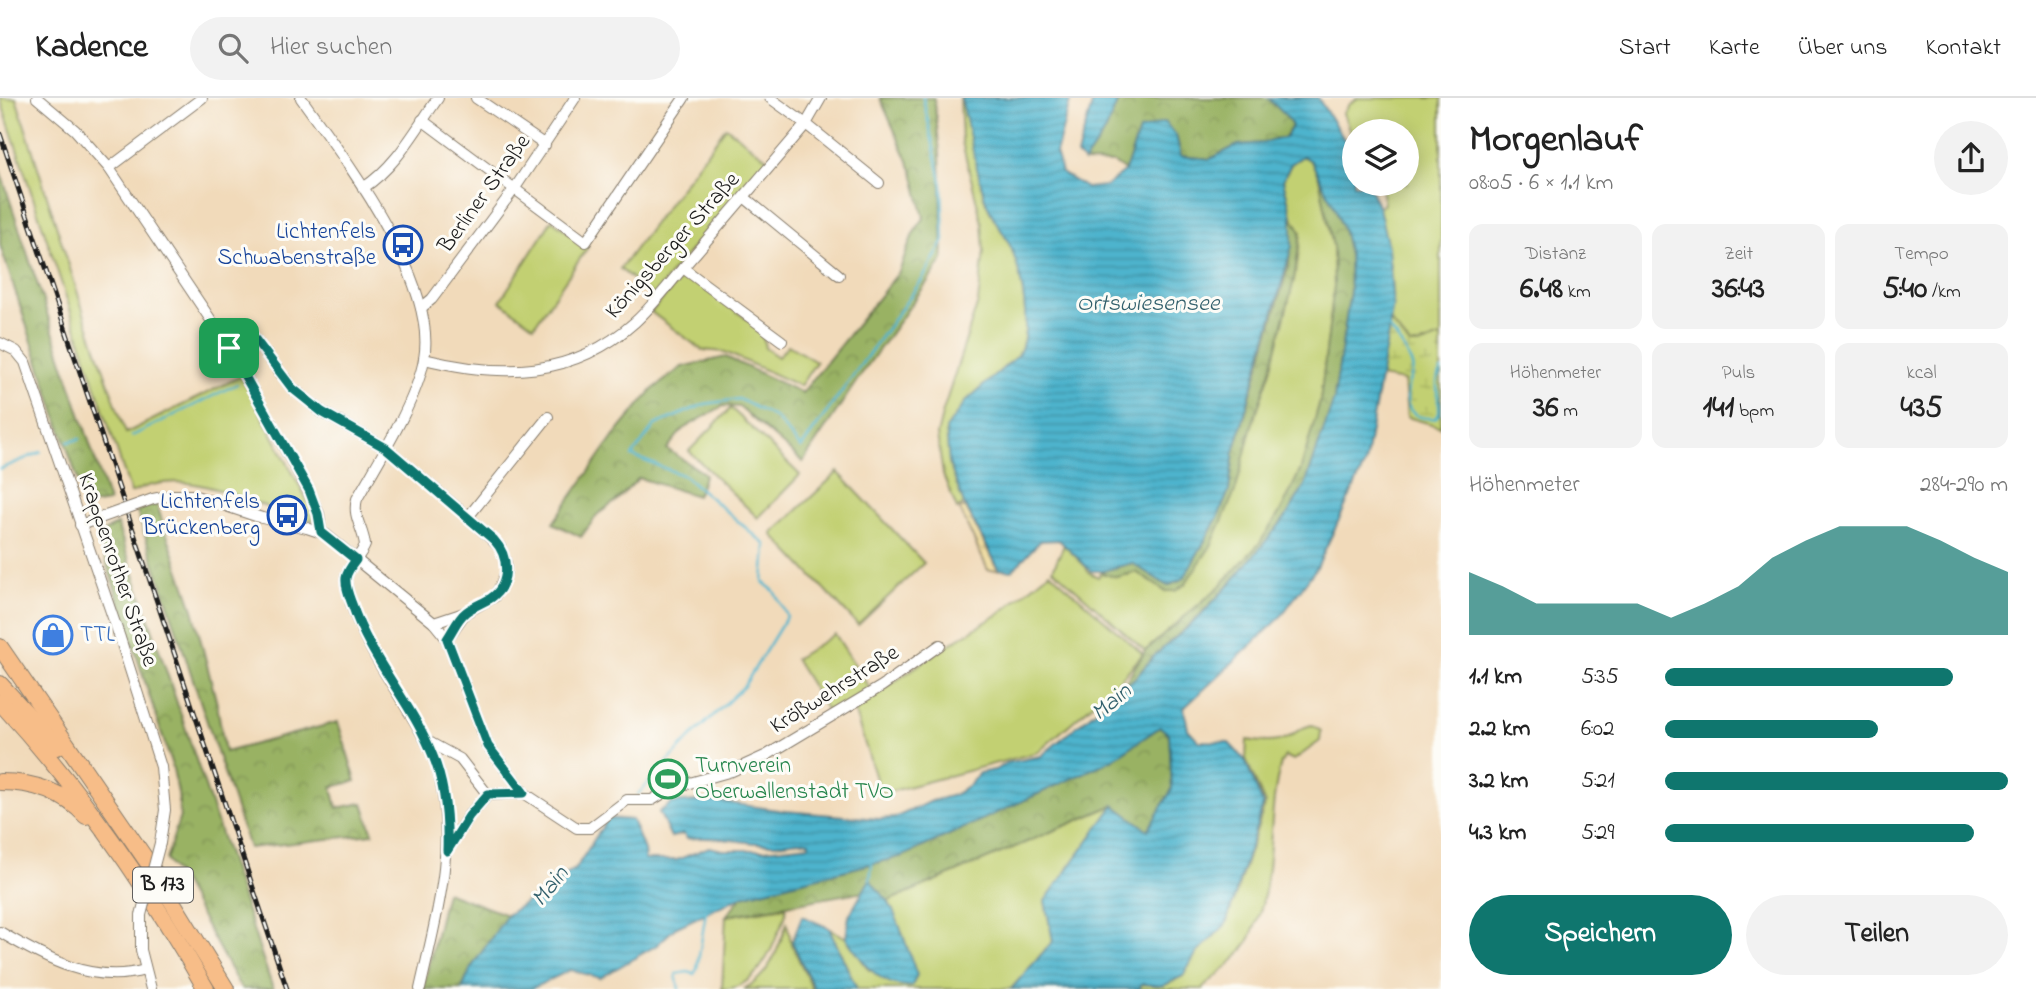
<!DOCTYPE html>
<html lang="de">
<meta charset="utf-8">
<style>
body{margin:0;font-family:"Indie Flower",sans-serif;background:#f2f2f2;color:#222;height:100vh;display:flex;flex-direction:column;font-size:26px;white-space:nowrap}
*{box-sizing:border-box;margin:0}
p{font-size:23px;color:#767676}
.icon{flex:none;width:38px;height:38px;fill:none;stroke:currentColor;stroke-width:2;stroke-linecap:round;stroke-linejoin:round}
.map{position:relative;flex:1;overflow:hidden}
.details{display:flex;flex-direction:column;background:#fff;width:595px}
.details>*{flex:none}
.tools{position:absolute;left:1342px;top:21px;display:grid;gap:14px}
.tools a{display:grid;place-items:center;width:77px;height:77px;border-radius:50%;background:#fff;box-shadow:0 4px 18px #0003;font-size:35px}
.pin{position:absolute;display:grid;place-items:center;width:60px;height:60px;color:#fff;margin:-30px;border-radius:14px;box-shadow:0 4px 10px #0006}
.round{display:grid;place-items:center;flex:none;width:74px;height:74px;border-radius:37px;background:#f2f2f2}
.overview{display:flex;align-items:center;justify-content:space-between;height:119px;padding:0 28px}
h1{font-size:38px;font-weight:800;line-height:52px}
.figures{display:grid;grid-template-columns:repeat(3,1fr);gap:10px;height:119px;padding:7px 28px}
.figures div{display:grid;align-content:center;border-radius:14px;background:#f2f2f2;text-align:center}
.figures b{font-size:30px;font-weight:800}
.figures small{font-size:19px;font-weight:400}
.figures p{font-size:19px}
.chart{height:196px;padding:14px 28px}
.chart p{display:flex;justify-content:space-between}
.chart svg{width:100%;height:126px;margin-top:7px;fill:#0f766e;opacity:.7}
.primary-button{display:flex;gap:14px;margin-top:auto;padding:14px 28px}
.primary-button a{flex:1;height:80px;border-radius:42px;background:#0f766e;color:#fff;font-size:28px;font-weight:800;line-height:80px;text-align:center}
.primary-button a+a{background:#f2f2f2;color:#222}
ul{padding:0 28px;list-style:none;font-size:23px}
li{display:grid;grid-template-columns:112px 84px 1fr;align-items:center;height:52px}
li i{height:18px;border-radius:9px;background:#0f766e}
header{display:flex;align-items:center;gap:42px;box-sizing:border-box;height:98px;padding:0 35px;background:#fff;border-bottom:2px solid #e0e0e0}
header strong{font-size:33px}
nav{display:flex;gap:38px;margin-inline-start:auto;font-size:24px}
.search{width:490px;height:63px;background:#f2f2f2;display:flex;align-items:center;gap:18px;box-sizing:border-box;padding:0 24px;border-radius:38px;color:#767676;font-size:26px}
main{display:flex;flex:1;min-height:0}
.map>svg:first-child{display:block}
.green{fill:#c2d072;stroke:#6f7647;stroke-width:2}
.forest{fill:url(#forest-crowns);stroke:#5a6740;stroke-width:2}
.wetland{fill:url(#wetland-marsh);stroke:#6f7647;stroke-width:2}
.sand{fill:url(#sand-dots);stroke:#857b5d;stroke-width:2}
.water{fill:url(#water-rules);stroke:#356874;stroke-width:2}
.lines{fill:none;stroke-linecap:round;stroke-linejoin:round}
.stream{stroke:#4eb4cd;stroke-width:2.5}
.minor-casing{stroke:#867b6b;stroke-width:12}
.trunk-casing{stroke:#867b6b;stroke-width:18}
.minor{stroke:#fff;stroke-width:10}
.trunk{stroke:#f7bd88;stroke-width:16}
.rail-casing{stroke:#1c1c1c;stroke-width:5}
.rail{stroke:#fdfcf7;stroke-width:2.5;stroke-dasharray:8;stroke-linecap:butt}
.minor-bridge-casing{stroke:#867b6b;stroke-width:12;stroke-linecap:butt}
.minor-bridge{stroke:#fff;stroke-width:10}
.route-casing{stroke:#fff;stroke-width:14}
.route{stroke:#0f766e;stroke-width:9}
.labels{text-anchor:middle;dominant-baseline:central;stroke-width:6;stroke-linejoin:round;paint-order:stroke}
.shield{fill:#fdfcf7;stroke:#605f5e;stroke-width:2}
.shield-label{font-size:21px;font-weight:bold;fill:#1c1c1c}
.street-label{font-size:23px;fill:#1c1c1c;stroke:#fdfcf7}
.transit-label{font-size:23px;fill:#164399;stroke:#fdfcf7;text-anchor:end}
.shop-label{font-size:23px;fill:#366cbe;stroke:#fdfcf7;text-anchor:start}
.leisure-label{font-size:23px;fill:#27864d;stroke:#fdfcf7;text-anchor:start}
.water-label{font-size:24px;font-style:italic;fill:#32606c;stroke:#fdfcf7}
</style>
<header>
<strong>Kadence</strong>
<div class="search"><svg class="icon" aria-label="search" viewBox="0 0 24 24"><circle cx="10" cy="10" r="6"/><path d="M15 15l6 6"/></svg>Hier suchen</div>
<nav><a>Start</a><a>Karte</a><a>Über uns</a><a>Kontakt</a></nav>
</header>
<main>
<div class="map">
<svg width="1441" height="891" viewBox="0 0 1441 891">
<defs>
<pattern id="forest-crowns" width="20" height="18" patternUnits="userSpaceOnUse" patternTransform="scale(1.75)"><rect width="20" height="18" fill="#99b264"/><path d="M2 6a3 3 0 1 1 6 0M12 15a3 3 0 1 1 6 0" fill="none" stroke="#839856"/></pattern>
<pattern id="wetland-marsh" width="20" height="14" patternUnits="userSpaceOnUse" patternTransform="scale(1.75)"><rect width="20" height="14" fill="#c2d072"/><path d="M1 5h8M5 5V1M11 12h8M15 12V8" fill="none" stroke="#a6b262"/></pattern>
<pattern id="sand-dots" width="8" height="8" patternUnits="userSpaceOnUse" patternTransform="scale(1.75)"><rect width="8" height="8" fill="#eeda9e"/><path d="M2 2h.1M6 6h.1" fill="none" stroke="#ccba88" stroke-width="1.8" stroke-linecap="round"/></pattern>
<pattern id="water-rules" width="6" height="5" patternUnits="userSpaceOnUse" patternTransform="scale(1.75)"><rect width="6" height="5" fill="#4eb4cd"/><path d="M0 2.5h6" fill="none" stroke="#4092a6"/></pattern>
</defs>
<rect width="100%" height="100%" fill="#fdfcf7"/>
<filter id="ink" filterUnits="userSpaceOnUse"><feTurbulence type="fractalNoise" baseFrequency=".0143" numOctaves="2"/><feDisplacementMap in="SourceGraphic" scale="14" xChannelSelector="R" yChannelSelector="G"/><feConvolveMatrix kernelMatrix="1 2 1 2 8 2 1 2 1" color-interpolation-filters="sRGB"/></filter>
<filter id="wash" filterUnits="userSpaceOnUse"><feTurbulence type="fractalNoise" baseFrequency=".00686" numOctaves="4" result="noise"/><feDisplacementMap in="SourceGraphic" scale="28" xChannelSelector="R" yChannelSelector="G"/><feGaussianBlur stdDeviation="1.57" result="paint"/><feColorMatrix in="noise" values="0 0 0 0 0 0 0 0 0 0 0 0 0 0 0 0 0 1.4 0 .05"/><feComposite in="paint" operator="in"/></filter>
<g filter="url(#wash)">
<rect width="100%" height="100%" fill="#f1daba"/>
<g class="green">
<path d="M0,0H16L85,218L126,335L241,278L311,409L314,423C297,418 279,414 262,407C220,392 174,371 131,395Z"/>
<path d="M960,0C971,22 977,72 984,99C989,118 1005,134 1012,152C1022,178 1033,233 1018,257L965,304L949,365L964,406L957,411L943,377L937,337L943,313L978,204L984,153L982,125L962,44Z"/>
<path d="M1358,0H1441V239L1419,247H1409L1390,223C1396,186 1387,147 1379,110L1384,106L1380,86H1407V33H1354V44L1343,15L1348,7Z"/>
<polygon points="726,29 769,62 676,169 654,198 620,171"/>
<polygon points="1303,58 1311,63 1319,79 1333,149 1334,188 1320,303 1301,371 1282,411 1259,446 1219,489 1145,553 1053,471 1064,447 1086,469 1088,474 1098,479 1103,473 1104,476 1128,477 1136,474 1165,493 1252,327 1271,272 1297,168 1301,134 1292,118 1283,82 1291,66"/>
<polygon points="552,122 588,149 534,228 500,203"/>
<polygon points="685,176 762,232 765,250 778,259 788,247 816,264 800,288 725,254 702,252 651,214"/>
<polygon points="731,310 800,377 758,420 689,353"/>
<polygon points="838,374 924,465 858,527 772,436"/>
<polygon points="1050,474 1143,556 1120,582 1038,654 881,696 854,612 943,550 999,516"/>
<polygon points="835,536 870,591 829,616 795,561"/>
<path d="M1312,627L1321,633L1320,643L1294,662L1285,658L1281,665C1265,721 1277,785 1250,840C1240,860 1218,876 1202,891H1139L1142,886L1163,888L1183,878L1196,856L1226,826L1265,706L1246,661L1247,642C1260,644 1274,646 1287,640C1298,634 1298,630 1312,627Z"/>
<polygon points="1114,707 1045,803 1053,843 1011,891 857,891 829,830 846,840 869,872 904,842 888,803"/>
<path d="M786,809C787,818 782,826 778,835C769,860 753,891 722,891L726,818Z"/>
<path d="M787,825L791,844L812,891H744C770,878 778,851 787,825Z"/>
</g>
<g class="forest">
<polygon points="880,0 934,0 940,55 943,162 858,281 803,364 739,309 723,308 683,331 667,351 705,376 697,398 639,380 615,404 598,416 581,439 553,425 614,338 652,292 682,269 726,259 802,295 899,174 913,136 924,120 913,74"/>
<polygon points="1119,0 1268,0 1286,18 1292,28 1285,39 1264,45 1238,47 1210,61 1181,58 1176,37 1139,33 1125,73 1114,65 1084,64 1106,32"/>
<polygon points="0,72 109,404 89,407 85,404 0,147"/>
<polygon points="1319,79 1334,108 1344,134 1349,157 1350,194 1334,301 1306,385 1286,419 1231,485 1193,524 1155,557 1136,579 1119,594 1145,553 1219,489 1259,446 1282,411 1301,371 1320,303 1334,188 1333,149"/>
<polygon points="1292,118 1301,134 1294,182 1271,272 1252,327 1236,391 1211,448 1185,486 1175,493 1165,493 1136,474 1118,479 1103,476 1103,473 1132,465 1168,488 1179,483 1229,393 1234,354 1289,166"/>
<polygon points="156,405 192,508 217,606 225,654 338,624 356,683 332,689 337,710 363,705 373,736 249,750 137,413"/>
<polygon points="117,426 273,891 241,891 184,787 166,762 180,718 178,695 173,671 100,444 104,434"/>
<polygon points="1160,629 1169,636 1172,691 1148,733 1114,707 888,803 875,791 726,818 742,798 903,758 1112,662"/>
<polygon points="446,794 507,817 471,870 462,891 423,891"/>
</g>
<polygon class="wetland" points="1390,223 1410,247 1419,247 1441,239 1441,329 1407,319 1404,283 1380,279"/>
<polygon class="sand" points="959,410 966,410 998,472 988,472"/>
<g class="water">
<path d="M961,0H1071L1056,55L1062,75L1086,90L1106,88L1125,73L1139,33L1164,24L1176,37L1181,58L1210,61L1238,47L1263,45L1286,39L1292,28L1286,18L1268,0H1318L1354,57V86H1368L1379,110L1388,149L1393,207L1365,366L1317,469L1279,521L1184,610L1188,631L1199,643L1228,644L1245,662L1263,707L1226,826L1196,856L1183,878L1163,888L1142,886L1139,891H1011L1053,843L1045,803L1114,707L1148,732L1172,691L1169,636L1160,629L1112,662L903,758L742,798L675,830L657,847L600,880L570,872L531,891H462L471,870L507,817L576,770L608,720L632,722L644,752L645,762H677L709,749L723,752H764L809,747V744L804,743C793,743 782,746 770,746C742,745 714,737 686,741L684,736L671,739L659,714L672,705L708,702L785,713L879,721L894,720L932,703L954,697L970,686L979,675L995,672L1007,665L1041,658L1136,579L1155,557L1194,524L1231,485L1286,419L1306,385L1334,301L1350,194L1349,157L1344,134L1334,108L1311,63L1303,58L1291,66L1283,82L1292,118V148L1234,354L1229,393L1218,419L1184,480L1168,488L1132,465L1103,473H1091L1059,442L1040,443L1012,473L999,471L964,406L949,365L946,331L965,304L1018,257C1033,233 1022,179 1012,152C1005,134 990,119 985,100C975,67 969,33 961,0Z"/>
<polygon points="1094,0 1119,0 1106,32 1084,64 1077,57"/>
<path d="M870,781C875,790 882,795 888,803C899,820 909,856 917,877L912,888C880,891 862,863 846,840L849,818Z"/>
<polygon points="802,818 829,830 857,891 814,891 792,844"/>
</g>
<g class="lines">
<g class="stream">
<path d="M1388,229C1395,236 1410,259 1412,268C1414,274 1411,278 1409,284C1403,307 1409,322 1435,320L1439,316C1441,300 1432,287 1441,272"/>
<polyline points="132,338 237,286"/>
<polyline points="68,344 80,341"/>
<polyline points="0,371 41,354"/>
<polyline points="638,696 691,639 744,588 787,518 774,493 763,484 766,447 685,378 632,358 655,327 705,306 739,301 776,320 801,350 922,182 944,143 942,87 923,0"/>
<polyline points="870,781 872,766"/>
<polyline points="679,891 676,876 688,874 694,876 697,871 706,813"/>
</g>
</g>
</g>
<g filter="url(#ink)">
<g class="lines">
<defs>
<g id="minor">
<polyline points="37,0 75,32 109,70 229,249 308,392 319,416 321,434"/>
<path d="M301,0C345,61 438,183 424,261C417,303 378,363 357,401C352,419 363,429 365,447C361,458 349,467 346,479C345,488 349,496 351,505C363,541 383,572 403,604C418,629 434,652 440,680C456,755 436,819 420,891"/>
<polyline points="476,0 545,47"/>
<polyline points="770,0 806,26 879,85"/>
<polyline points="422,22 586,144 684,0"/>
<polyline points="109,70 202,0"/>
<path d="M363,90C396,69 416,31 438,0"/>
<polyline points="744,99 839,177"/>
<polyline points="683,170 782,243"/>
<polyline points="421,210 432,201 515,90 575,0"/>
<polyline points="0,245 16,253 25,264 120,540 161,669 165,712 160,745"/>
<polyline points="229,249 251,236 292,290 322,314 386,350 468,419 500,449 506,465 506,474 499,491 494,499 465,515 447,541"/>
<path d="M424,261C501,280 573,280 635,224C657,204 675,178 695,156C732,113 769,69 806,26L821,0"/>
<polyline points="153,401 173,397 193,397 262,420 307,430 325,436 434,525 447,541 488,648 524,695 577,730 590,730 627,702 652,702 672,690 732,673 767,657 882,588 940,547"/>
<polyline points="468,419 548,319"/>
<polyline points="80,427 100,420"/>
<polyline points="434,525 464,515"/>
<polyline points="427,643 460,661 488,697"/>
<polyline points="488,697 524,695"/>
<polyline points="447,752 469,717 488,697"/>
<polyline points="141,817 141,852 151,891"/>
<path d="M0,834C44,860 92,887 145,872"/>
</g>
<g id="trunk">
<polyline points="0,549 149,766 226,891"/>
<polyline points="0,586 57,649"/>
<path d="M0,604C80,691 148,789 206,891"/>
<path d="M0,684C32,684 63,693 86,718"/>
</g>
</defs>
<use href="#minor" class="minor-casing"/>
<use href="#trunk" class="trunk-casing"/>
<use href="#minor" class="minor"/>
<use href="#trunk" class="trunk"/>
<defs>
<polyline id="rail" points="0,36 287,891"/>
</defs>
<use href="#rail" class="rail-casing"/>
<use href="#rail" class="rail"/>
<defs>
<g id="minor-bridge">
<polyline points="100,420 153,401"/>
<polyline points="141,817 160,745"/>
</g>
</defs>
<use href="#minor-bridge" class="minor-bridge-casing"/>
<use href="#minor-bridge" class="minor-bridge"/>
</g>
</g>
<g class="lines" filter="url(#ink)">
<defs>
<path id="route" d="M251,236L292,290L322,314L386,350L494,442C509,458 511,486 491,500C483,505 474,508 466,514C458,520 453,532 447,541L488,648L524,695L488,696L469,718L447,753C448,722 445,687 433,658C412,604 370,562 352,506C349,498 345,489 346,480C347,473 352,467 356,462L321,434L318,416L309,392L229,250Z"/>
</defs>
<use href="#route" class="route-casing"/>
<use href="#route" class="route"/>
</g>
<defs>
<symbol id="bus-ring" viewBox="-11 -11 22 22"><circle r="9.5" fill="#fdfcf7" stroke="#1a4fb4" stroke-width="1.5"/><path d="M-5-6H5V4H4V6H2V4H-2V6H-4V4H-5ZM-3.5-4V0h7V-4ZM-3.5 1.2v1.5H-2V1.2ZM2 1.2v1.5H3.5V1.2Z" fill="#1a4fb4"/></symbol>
<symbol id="shop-ring" viewBox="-11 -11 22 22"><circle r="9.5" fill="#fdfcf7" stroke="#3f7fe0" stroke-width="1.5"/><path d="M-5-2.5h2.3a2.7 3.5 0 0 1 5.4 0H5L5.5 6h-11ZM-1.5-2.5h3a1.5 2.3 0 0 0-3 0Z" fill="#3f7fe0"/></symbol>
<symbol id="stadium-ring" viewBox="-11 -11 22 22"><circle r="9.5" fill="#fdfcf7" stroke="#2e9e5b" stroke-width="1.5"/><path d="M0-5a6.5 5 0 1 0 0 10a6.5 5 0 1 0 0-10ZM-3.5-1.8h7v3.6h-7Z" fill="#2e9e5b"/></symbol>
</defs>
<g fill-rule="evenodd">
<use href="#bus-ring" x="381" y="125" width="44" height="44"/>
<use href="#bus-ring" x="265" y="395" width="44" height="44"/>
<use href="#shop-ring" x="31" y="515" width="44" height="44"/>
<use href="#stadium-ring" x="646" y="659" width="44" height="44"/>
</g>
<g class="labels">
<rect class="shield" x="133" y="769.5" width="60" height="35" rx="5"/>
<g class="shield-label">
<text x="163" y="787">B 173</text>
</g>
<g class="street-label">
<text transform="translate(485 96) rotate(-54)">Berliner Straße</text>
<text transform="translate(673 148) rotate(-48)">Königsberger Straße</text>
<text transform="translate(117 472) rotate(71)">Krappenrother Straße</text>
<text transform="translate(835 592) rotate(-32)">Krößwehrstraße</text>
</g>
<g class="transit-label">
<text x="376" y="134">Lichtenfels<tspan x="376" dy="26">Schwabenstraße</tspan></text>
<text x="260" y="404">Lichtenfels<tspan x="260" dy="26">Brückenberg</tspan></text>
</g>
<g class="shop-label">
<text x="80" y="537">TTL</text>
</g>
<g class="leisure-label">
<text x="695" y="668">Turnverein<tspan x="695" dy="26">Oberwallenstadt TVO</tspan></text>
</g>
<g class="water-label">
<text x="1148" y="206">Ortswiesensee</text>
<text transform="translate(1112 605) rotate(-40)">Main</text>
<text transform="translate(551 789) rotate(-51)">Main</text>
</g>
</g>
</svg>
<div class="tools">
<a><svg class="icon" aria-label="layers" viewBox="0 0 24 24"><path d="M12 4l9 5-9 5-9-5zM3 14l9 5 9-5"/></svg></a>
</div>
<div class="pin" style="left:229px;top:250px;background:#1e9e55"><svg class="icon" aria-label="arrive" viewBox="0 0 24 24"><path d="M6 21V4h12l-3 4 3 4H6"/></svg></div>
</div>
<section class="details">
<div class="overview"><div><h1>Morgenlauf</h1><p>08:05 · 6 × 1.1 km</p></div><a class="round"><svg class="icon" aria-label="share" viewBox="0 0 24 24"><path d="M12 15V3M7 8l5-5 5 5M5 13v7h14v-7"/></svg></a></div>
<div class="figures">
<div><p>Distanz</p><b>6.48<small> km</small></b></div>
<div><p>Zeit</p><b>36:43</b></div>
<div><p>Tempo</p><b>5:40<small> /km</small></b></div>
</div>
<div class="figures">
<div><p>Höhenmeter</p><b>36<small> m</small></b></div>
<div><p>Puls</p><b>141<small> bpm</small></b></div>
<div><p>kcal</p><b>435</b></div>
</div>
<div class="chart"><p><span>Höhenmeter</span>284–290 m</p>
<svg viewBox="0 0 160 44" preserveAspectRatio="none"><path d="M0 44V22L10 27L20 33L30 33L40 33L50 33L60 38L70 33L80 27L90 17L100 11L110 6L120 6L130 6L140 11L150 17L160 22V44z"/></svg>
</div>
<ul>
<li><b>1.1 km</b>5:35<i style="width:84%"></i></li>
<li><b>2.2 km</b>6:02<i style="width:62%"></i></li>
<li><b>3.2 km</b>5:21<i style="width:100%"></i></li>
<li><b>4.3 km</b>5:29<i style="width:90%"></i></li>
</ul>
<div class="primary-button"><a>Speichern</a><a>Teilen</a></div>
</section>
</main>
